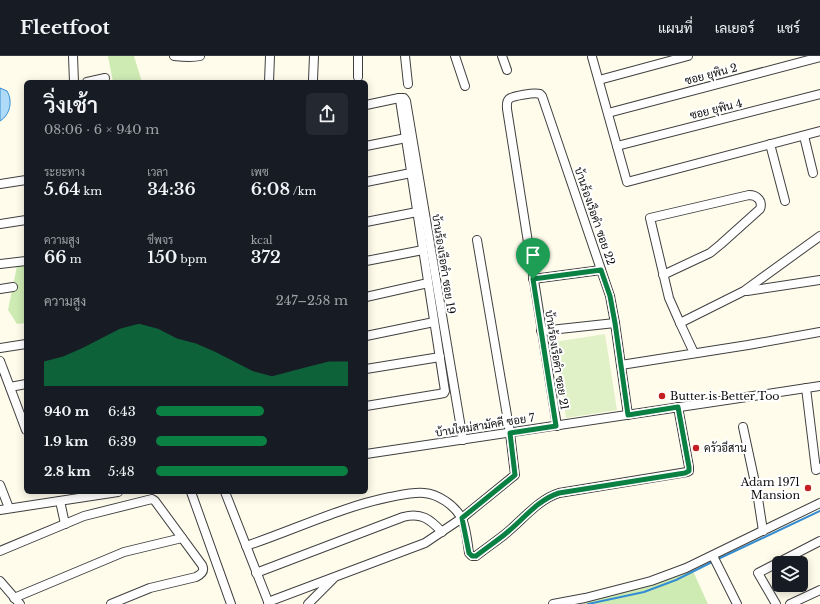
<!DOCTYPE html>
<html lang="th">
<meta charset="utf-8">
<style>
body{margin:0;font-family:"Libre Baskerville",Sarabun,serif;background:#242831;color:#f1f3f6;height:100vh;display:flex;flex-direction:column;font-size:15px;white-space:nowrap}
*{box-sizing:border-box;margin:0}
p{font-size:13px;color:#9ea1a6}
.icon{flex:none;width:22px;height:22px;fill:none;stroke:currentColor;stroke-width:2;stroke-linecap:round;stroke-linejoin:round}
.map{position:relative;flex:1;overflow:hidden}
.details{position:absolute;left:24px;top:24px;width:344px;height:414px;display:flex;flex-direction:column;background:#171b24;border-radius:6px;box-shadow:0 2px 10px #0003}
.details>*{flex:none}
.controls{position:absolute;left:772px;top:500px;display:grid;gap:8px}
.controls a{display:grid;place-items:center;width:36px;height:36px;border-radius:6px;background:#171b24;box-shadow:0 2px 10px #0003;font-size:20px}
.pin{position:absolute;display:grid;place-items:center;width:34px;height:34px;color:#fff;margin:-41px -17px;border-radius:50% 50% 50% 0;rotate:-45deg;box-shadow:0 0 4px #0007}
.pin .icon{rotate:45deg}
.round{display:grid;place-items:center;flex:none;width:42px;height:42px;border-radius:6px;background:#242831}
.summary{display:flex;align-items:center;justify-content:space-between;height:68px;padding:0 20px}
h1{font-size:22px;font-weight:600;line-height:30px}
.stats{display:grid;grid-template-columns:repeat(3,1fr);gap:6px;height:68px;padding:4px 20px}
.stats div{display:grid;align-content:center}
.stats b{font-size:17px;font-weight:600}
.stats small{font-size:11px;font-weight:400}
.stats p{font-size:11px}
.chart{height:112px;padding:8px 20px}
.chart p{display:flex;justify-content:space-between}
.chart svg{width:100%;height:72px;margin-top:4px;fill:#0b8043;opacity:.7}
ul{padding:0 20px;list-style:none;font-size:13px}
li{display:grid;grid-template-columns:64px 48px 1fr;align-items:center;height:30px}
li i{height:10px;border-radius:5px;background:#0b8043}
header{display:flex;align-items:center;gap:24px;box-sizing:border-box;height:56px;padding:0 20px;background:#171b24;border-bottom:1px solid #363941}
header strong{font-size:19px}
nav{display:flex;gap:22px;margin-inline-start:auto;font-size:14px}
.map>svg:first-child{display:block}
.green{fill:#cfebb4}
.pitch{fill:#e1f1c7}
.water{fill:#afdaf8;stroke:#338dd2}
.lines{fill:none;stroke-linecap:round;stroke-linejoin:round}
.stream{stroke:#338dd2;stroke-width:2}
.street-casing{stroke:#404040;stroke-width:10}
.street{stroke:#fff;stroke-width:8}
.route-casing{stroke:#fff;stroke-width:8}
.route{stroke:#0b8043;stroke-width:5}
.poi-dot{fill:#c21f22;stroke:#fff;stroke-width:1.5}
.labels{text-anchor:middle;dominant-baseline:central;stroke-width:4;stroke-linejoin:round;paint-order:stroke}
.street-label{font-size:11px;fill:#0d0d0d;stroke:#fff}
.poi-label{font-size:11px;fill:#0d0d0d;stroke:#fff;text-anchor:start}
</style>
<header>
<strong>Fleetfoot</strong>
<nav><a>แผนที่</a><a>เลเยอร์</a><a>แชร์</a></nav>
</header>
<div class="map">
<svg width="820" height="548" viewBox="0 0 820 548">
<rect width="100%" height="100%" fill="#fffcec"/>
<g class="green">
<polygon points="108,0 134,0 142,26 113,26"/>
<polygon points="26,209 26,267 17,268 8,254 17,210"/>
<polygon points="692,513 708,548 583,548 582,545 634,534 663,525"/>
</g>
<polygon class="pitch" points="605,278 617,354 566,362 554,286"/>
<path class="water" d="M0,32L7,35C13,45 10,59 0,65Z"/>
<g class="lines">
<g class="stream">
<polyline points="718,503 820,455"/>
<polyline points="588,548 644,536 676,524 714,505"/>
</g>
<defs>
<g id="street">
<polyline points="73,0 74,26"/>
<path d="M174,0C183,1 192,2 200,0"/>
<polyline points="405,0 408,28"/>
<polyline points="455,0 465,30"/>
<polyline points="502,0 507,14"/>
<polyline points="592,1 627,126 820,75"/>
<polyline points="358,21 358,0"/>
<polyline points="313,24 314,0"/>
<polyline points="599,24 688,0"/>
<polyline points="87,26 105,22"/>
<polyline points="269,26 270,0"/>
<polyline points="399,42 404,42 406,45 463,384"/>
<polyline points="366,49 399,42 400,44 445,335 444,337 439,338 366,350"/>
<polyline points="608,57 820,1"/>
<polyline points="804,80 813,117"/>
<polyline points="770,88 785,145"/>
<polyline points="366,90 406,82"/>
<polyline points="617,90 820,38"/>
<polyline points="366,126 411,117"/>
<polyline points="0,128 26,124"/>
<polyline points="366,166 417,156"/>
<polyline points="0,168 26,164"/>
<polyline points="366,205 423,194"/>
<polyline points="0,208 26,205"/>
<path d="M663,219L710,197L721,188L760,153C763,145 757,139 749,139L650,162L669,242L680,267L694,297"/>
<polyline points="533,223 601,214"/>
<polyline points="0,233 13,231"/>
<polyline points="747,235 820,224"/>
<polyline points="366,241 428,227"/>
<polyline points="680,267 744,235 820,180"/>
<polyline points="541,275 615,267"/>
<polyline points="366,280 434,266"/>
<polyline points="0,292 26,288"/>
<polyline points="0,305 26,374"/>
<polyline points="621,309 748,289 820,276"/>
<polyline points="366,313 440,301"/>
<polyline points="10,331 26,328"/>
<polyline points="806,332 816,414 820,412"/>
<path d="M557,370L507,53C507,49 506,46 509,43C512,40 535,36 540,38L542,40L610,240L615,267L628,359"/>
<polyline points="743,371 757,436 763,475"/>
<polyline points="366,398 820,330"/>
<polyline points="0,429 9,452"/>
<polyline points="191,436 231,548"/>
<polyline points="225,436 269,548"/>
<polyline points="60,445 65,468"/>
<polyline points="0,454 118,436"/>
<path d="M246,490C294,474 341,451 390,441C401,439 413,436 424,437C438,438 454,449 461,461C465,466 468,489 469,497L472,500H476C485,493 495,486 504,479C522,465 537,444 559,437L687,416L689,415V411L678,351"/>
<path d="M0,495L84,460L152,443L155,445L202,509C205,515 202,518 196,521L150,532L111,548"/>
<polyline points="713,500 737,548"/>
<path d="M256,517L403,461C421,456 430,463 442,476"/>
<polyline points="0,525 20,548"/>
<polyline points="14,542 124,496 182,482"/>
<polyline points="268,546 425,487 462,462 515,419 510,377 477,184"/>
<polyline points="308,548 333,523"/>
<polyline points="553,548 585,542 651,525 686,512 820,447"/>
<polyline points="776,548 758,517 820,485"/>
<polyline points="790,548 820,534"/>
</g>
</defs>
<use href="#street" class="street-casing"/>
<use href="#street" class="street"/>
</g>
<g class="lines">
<defs>
<path id="route" d="M601,214L610,240L615,267L628,359L678,351L689,411V415L685,417L559,437C537,444 522,465 504,479C495,486 485,493 476,500H472L469,497L462,462L515,419L510,377L556,370L533,223Z"/>
</defs>
<use href="#route" class="route-casing"/>
<use href="#route" class="route"/>
</g>
<g class="poi-dot">
<circle cx="662" cy="340" r="4"/>
<circle cx="696" cy="392" r="4"/>
<circle cx="808" cy="432" r="4"/>
</g>
<g class="labels">
<g class="street-label">
<text transform="translate(711 18) rotate(-15)">ซอย ยุพิน 2</text>
<text transform="translate(716 53) rotate(-14)">ซอย ยุพิน 4</text>
<text transform="translate(595 160) rotate(71)">บ้านร้องเรือคำ ซอย 22</text>
<text transform="translate(444 208) rotate(81)">บ้านร้องเรือคำ ซอย 19</text>
<text transform="translate(557 304) rotate(81)">บ้านร้องเรือคำ ซอย 21</text>
<text transform="translate(485 369) rotate(-9)">บ้านใหม่สามัคคี ซอย 7</text>
</g>
<g class="poi-label">
<text x="670" y="340">Butter is Better Too</text>
<text x="704" y="392">ครัวอีสาน</text>
<text x="800" y="426" text-anchor="end">Adam 1971<tspan x="800" dy="13">Mansion</tspan></text>
</g>
</g>
</svg>
<div class="controls">
<a><svg class="icon" aria-label="layers" viewBox="0 0 24 24"><path d="M12 4l9 5-9 5-9-5zM3 14l9 5 9-5"/></svg></a>
</div>
<div class="pin" style="left:533px;top:223px;background:#1e9e55"><svg class="icon" aria-label="arrive" viewBox="0 0 24 24"><path d="M6 21V4h12l-3 4 3 4H6"/></svg></div>
<section class="details">
<div class="summary"><div><h1>วิ่งเช้า</h1><p>08:06 · 6 × 940 m</p></div><a class="round"><svg class="icon" aria-label="share" viewBox="0 0 24 24"><path d="M12 15V3M7 8l5-5 5 5M5 13v7h14v-7"/></svg></a></div>
<div class="stats">
<div><p>ระยะทาง</p><b>5.64<small> km</small></b></div>
<div><p>เวลา</p><b>34:36</b></div>
<div><p>เพซ</p><b>6:08<small> /km</small></b></div>
</div>
<div class="stats">
<div><p>ความสูง</p><b>66<small> m</small></b></div>
<div><p>ชีพจร</p><b>150<small> bpm</small></b></div>
<div><p>kcal</p><b>372</b></div>
</div>
<div class="chart"><p><span>ความสูง</span>247–258 m</p>
<svg viewBox="0 0 160 44" preserveAspectRatio="none"><path d="M0 44V29L10 26L20 21L30 15L40 9L50 6L60 9L70 15L80 18L90 23L100 29L110 35L120 38L130 35L140 32L150 29L160 29V44z"/></svg>
</div>
<ul>
<li><b>940 m</b>6:43<i style="width:56%"></i></li>
<li><b>1.9 km</b>6:39<i style="width:58%"></i></li>
<li><b>2.8 km</b>5:48<i style="width:100%"></i></li>
</ul>
</section>
</div>
